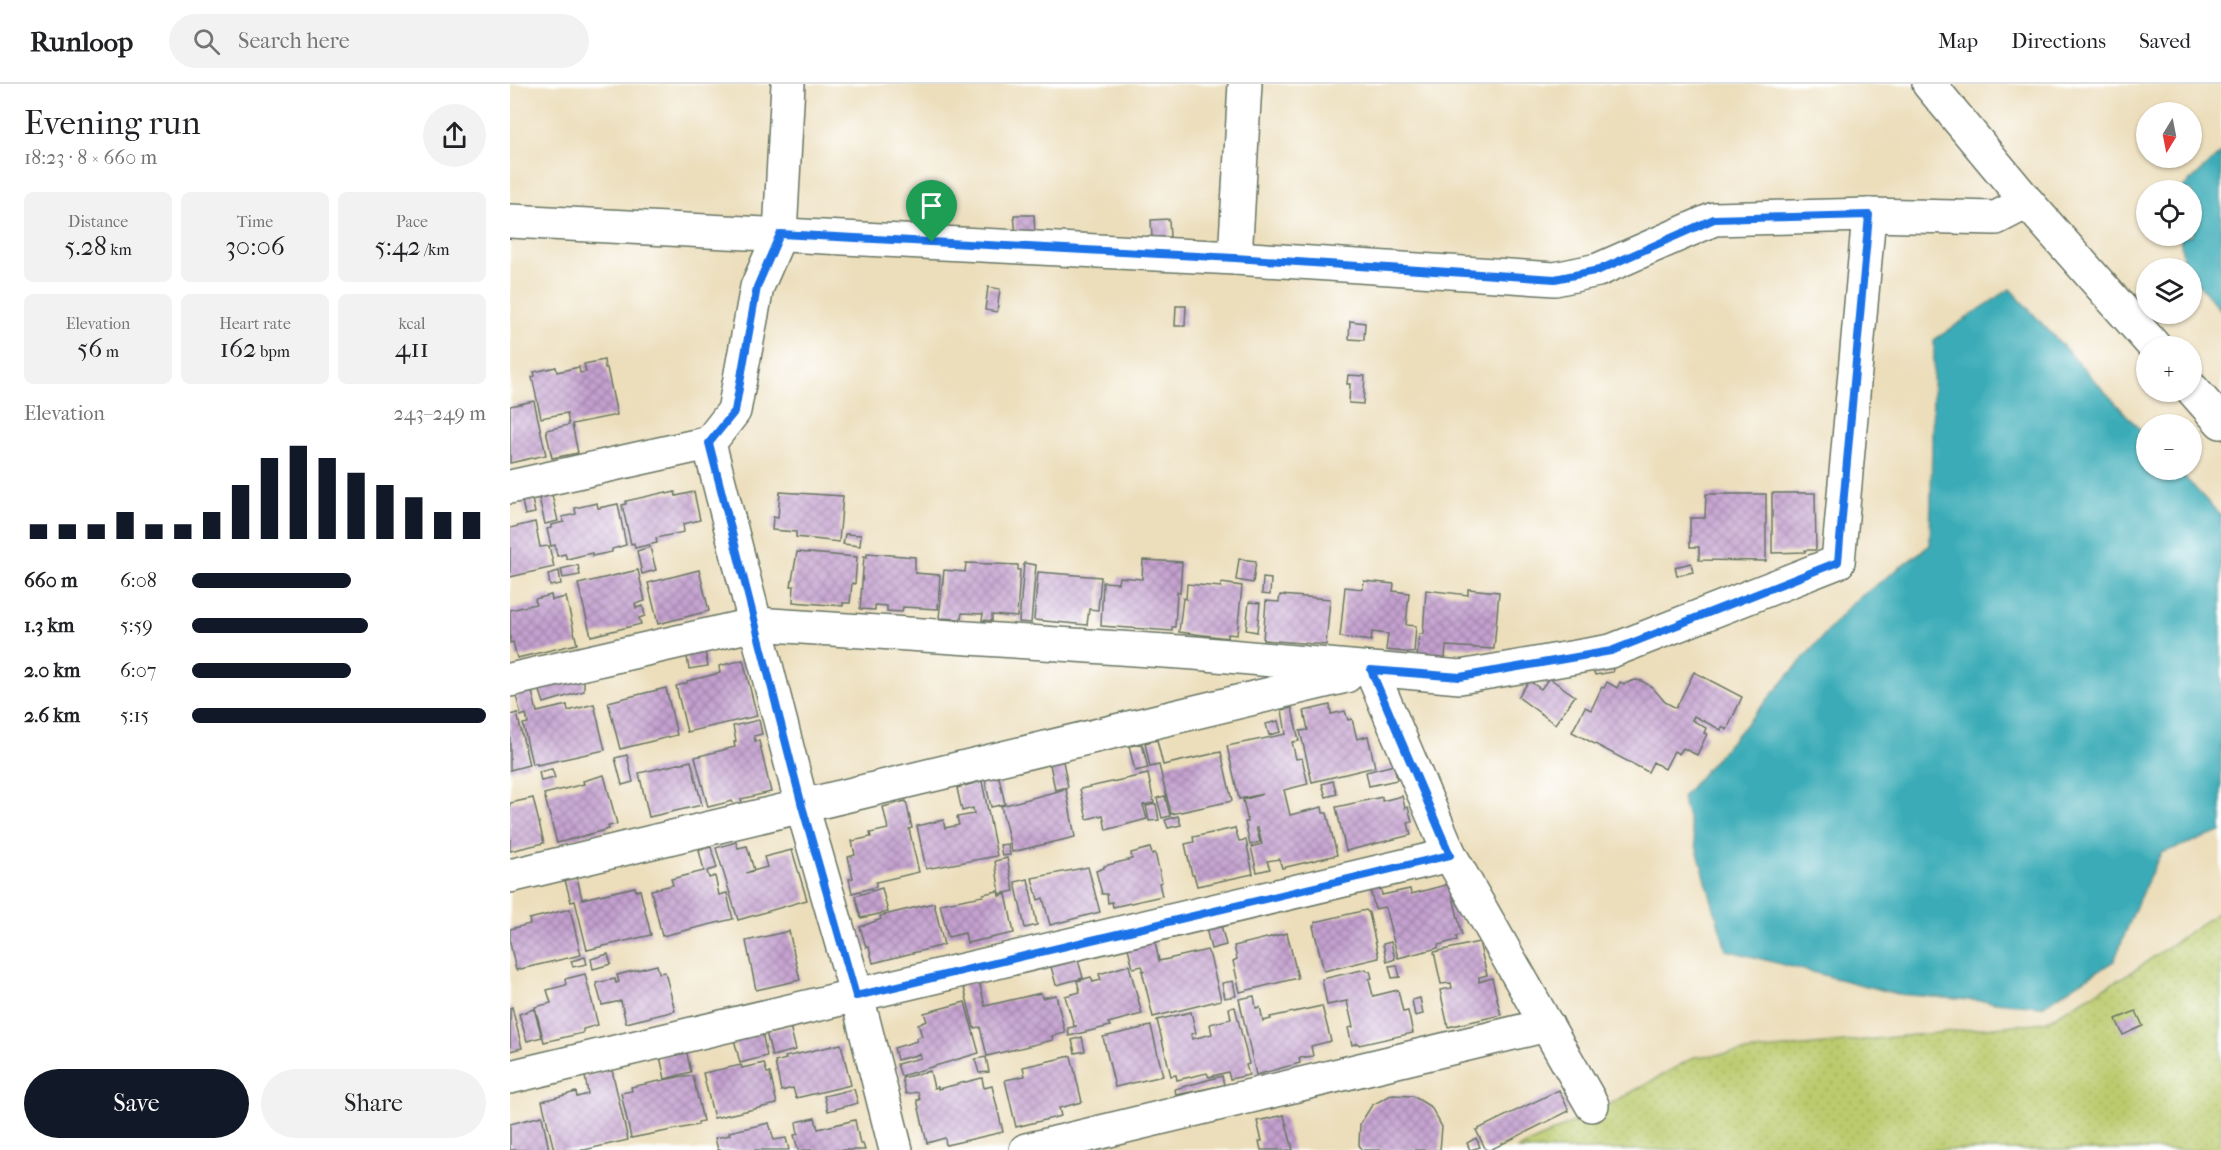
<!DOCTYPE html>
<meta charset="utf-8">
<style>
body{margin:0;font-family:"IM FELL French Canon",serif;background:#f2f2f2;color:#202124;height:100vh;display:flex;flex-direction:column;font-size:22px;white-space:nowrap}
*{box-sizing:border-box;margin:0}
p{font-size:20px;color:#757577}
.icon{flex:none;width:33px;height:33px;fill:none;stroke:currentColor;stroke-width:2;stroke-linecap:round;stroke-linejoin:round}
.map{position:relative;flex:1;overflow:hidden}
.details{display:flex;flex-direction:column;background:#fff;width:510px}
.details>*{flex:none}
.needle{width:39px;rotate:190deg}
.tools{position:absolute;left:1626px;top:18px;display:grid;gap:12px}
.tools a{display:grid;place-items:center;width:66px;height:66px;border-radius:50%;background:#fff;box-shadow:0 2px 4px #0004;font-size:30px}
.pin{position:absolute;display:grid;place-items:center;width:51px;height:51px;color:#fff;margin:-62px -26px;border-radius:50% 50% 50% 0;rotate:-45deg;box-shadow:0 0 6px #0007}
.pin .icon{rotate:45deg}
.round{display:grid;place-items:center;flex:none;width:63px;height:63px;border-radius:32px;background:#f2f2f2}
.headline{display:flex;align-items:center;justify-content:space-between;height:102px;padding:0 24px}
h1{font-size:33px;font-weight:600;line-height:45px}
.metrics{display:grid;grid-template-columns:repeat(3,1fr);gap:9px;height:102px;padding:6px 24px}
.metrics div{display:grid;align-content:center;border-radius:9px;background:#f2f2f2;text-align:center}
.metrics b{font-size:26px;font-weight:600}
.metrics small{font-size:16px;font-weight:400}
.metrics p{font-size:16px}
.chart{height:168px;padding:12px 24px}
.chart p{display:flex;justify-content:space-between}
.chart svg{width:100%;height:108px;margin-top:6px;stroke:#111827;stroke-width:6}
.action{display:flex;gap:12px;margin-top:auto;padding:12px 24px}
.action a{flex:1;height:69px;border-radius:36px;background:#111827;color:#fff;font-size:24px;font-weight:600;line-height:69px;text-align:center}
.action a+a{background:#f2f2f2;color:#202124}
ul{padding:0 24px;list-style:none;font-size:20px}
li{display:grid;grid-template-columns:96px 72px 1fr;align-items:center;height:45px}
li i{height:15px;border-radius:8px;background:#111827}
header{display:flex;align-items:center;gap:36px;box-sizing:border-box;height:84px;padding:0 30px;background:#fff;border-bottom:2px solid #e0e0e0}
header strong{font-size:28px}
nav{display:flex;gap:33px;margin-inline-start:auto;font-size:21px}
.search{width:420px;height:54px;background:#f2f2f2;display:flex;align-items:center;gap:15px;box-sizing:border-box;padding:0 21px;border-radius:33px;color:#757577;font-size:22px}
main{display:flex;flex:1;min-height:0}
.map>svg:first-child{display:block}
.grass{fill:url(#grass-dots);stroke:#6d8450;stroke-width:1.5}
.water{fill:#3bacb7;stroke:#2d7476;stroke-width:1.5}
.building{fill:url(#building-cross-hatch)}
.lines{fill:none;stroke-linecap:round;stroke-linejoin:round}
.street-casing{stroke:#677563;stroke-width:36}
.street{stroke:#fff;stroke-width:33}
.route-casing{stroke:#fff;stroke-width:12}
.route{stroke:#1a73e8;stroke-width:8}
</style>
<header>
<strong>Runloop</strong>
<div class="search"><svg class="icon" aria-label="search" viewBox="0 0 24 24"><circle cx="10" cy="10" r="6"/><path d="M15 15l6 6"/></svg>Search here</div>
<nav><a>Map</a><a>Directions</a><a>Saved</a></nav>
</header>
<main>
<section class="details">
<div class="headline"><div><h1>Evening run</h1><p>18:23 · 8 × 660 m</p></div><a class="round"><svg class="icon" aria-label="share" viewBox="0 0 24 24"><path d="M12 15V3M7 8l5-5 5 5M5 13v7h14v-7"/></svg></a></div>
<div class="metrics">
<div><p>Distance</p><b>5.28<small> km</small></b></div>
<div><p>Time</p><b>30:06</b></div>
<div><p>Pace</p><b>5:42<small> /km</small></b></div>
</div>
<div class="metrics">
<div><p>Elevation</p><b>56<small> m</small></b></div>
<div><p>Heart rate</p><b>162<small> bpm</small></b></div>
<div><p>kcal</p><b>411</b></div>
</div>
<div class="chart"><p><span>Elevation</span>243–249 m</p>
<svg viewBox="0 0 160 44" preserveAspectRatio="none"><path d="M5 44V38M15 44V38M25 44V38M35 44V33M45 44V38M55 44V38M65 44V33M75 44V22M85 44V11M95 44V6M105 44V11M115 44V17M125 44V22M135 44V27M145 44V33M155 44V33"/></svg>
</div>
<ul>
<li><b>660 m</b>6:08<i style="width:54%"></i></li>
<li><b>1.3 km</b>5:59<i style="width:60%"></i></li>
<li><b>2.0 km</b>6:07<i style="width:54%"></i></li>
<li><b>2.6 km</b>5:15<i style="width:100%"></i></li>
</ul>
<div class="action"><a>Save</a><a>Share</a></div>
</section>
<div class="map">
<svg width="1711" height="1066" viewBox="0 0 1711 1066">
<defs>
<pattern id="grass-dots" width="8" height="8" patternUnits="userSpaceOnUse" patternTransform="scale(1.5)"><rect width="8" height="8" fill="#bbcb6d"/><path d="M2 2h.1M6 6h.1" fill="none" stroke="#a0af5f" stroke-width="1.8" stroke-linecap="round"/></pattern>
<pattern id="building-cross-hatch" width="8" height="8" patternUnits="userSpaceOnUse" patternTransform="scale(1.5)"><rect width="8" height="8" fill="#c4a0cf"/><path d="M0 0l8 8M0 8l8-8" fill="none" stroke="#9f84a9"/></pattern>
</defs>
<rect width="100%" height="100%" fill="#fff"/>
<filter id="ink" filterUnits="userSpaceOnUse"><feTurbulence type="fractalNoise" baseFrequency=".0167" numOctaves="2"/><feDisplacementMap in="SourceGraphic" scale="12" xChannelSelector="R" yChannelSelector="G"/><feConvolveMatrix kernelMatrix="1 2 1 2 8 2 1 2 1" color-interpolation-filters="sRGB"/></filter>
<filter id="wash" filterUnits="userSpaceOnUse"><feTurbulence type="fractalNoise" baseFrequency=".008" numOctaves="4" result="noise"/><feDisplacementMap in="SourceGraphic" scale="24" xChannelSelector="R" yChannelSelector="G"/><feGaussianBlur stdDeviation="1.35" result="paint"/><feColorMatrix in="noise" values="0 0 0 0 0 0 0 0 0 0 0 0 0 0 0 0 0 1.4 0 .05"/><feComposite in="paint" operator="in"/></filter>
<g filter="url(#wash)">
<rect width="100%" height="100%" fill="#ecdebb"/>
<polygon class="grass" points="1711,826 1711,1066 1006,1066 1104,1018 1184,973 1535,938 1623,887"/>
<g class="water">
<polygon points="1711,69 1711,227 1682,192 1682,184 1674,183 1670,152 1682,152 1682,106 1670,106"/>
<polygon points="1500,205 1636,352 1636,386 1668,386 1711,432 1711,748 1651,769 1629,815 1604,877 1532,922 1387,910 1216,866 1172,713 1342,519 1420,461 1424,256"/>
</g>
<g id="blocks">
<g class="building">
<polygon points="504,131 524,131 525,151 506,152"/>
<polygon points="659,135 660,153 642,154 641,136"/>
<polygon points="478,203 490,205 487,228 475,226"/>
<polygon points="666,222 676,222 675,242 665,242"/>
<polygon points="840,237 855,239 854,256 839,255"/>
<polygon points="94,276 95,284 97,284 107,331 62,340 68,369 42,374 36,346 59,341 57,329 31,334 22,293 25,292 24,288 46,283 47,288 69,283 70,289 76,288 74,280"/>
<polygon points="838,291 855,292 853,320 839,319 840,300 837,300"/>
<polygon points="24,317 36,371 0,379 0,322"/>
<polygon points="156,408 157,410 165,408 166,412 184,408 190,436 173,440 174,448 146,454 147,459 125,464 124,459 121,460 112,421 116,420 116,417"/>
<polygon points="270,408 333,412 329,458 286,453 286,448 262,446 263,433 268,434"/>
<polygon points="1262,409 1305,409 1306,466 1295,466 1295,468 1262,469"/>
<polygon points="1196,410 1256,410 1256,477 1189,476 1189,463 1180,463 1180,434 1195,434"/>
<polygon points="42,411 48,437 35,440 29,414"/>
<polygon points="22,415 25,429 15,431 12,417"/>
<polygon points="87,419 88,424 108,420 116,461 102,465 102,468 82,472 82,469 57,475 55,470 47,472 45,461 41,462 37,445 41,444 41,441 54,438 52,433 66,430 65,424"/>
<polygon points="25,438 30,463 39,462 44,483 0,493 0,444"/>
<polygon points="335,450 351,451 350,462 333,460"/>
<polygon points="140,463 146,486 132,490 127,467"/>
<polygon points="287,468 347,473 345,500 342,499 340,519 333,519 333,522 283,518 284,502 281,502"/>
<polygon points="357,469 405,473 405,489 430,491 428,525 393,523 392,528 377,527 377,522 365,521 365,526 350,525 354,472 357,473"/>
<polygon points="729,475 746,477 743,499 726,496"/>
<polygon points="633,476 672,478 670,509 667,508 665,543 662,543 662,547 591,542 593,498 608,499 609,493 632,495"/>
<polygon points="456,479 508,481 508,486 510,486 507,533 482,531 482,537 472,536 473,530 452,529 451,535 429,534 434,486 455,488"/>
<polygon points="514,479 526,481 521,539 509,538"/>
<polygon points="1181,479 1183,488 1167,492 1165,483"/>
<polygon points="68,481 70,491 53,494 51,485"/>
<polygon points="128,486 135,517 125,520 126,524 133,522 135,532 129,534 131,540 81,552 68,500"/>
<polygon points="189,486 199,527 148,540 138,499"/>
<polygon points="49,487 51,500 40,502 38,490"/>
<polygon points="528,488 591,493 588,526 579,525 577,541 524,536"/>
<polygon points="753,494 761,495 760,511 752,510"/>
<polygon points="854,497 884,500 883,507 899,509 896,541 906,542 904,569 876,566 878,550 862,548 861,557 830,553 835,503 853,505"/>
<polygon points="711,499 732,502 727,551 718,550 718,554 669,548 673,514 676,515 677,500 711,503"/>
<polygon points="958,505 989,508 984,565 936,562 935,575 907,573 909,550 913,550 916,506 958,511"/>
<polygon points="41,511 42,516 56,513 67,560 7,574 3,558 0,559 0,526 26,520 25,515"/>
<polygon points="770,511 820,515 816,561 753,556 756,517 769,518"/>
<polygon points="739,518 750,519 747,548 736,546"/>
<polygon points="194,564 198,582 179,585 176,567"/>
<polygon points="233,576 247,632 177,648 166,602 177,599 177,597 210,589 209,582"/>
<polygon points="1102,581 1103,588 1085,591 1083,585"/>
<polygon points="1184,588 1232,613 1217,646 1212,643 1211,646 1184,632 1182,636 1196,644 1194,649 1197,650 1187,671 1173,664 1169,670 1164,667 1155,685 1143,678 1138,688 1062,648 1075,623 1081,626 1092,603 1094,604 1097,598 1107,604 1110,598 1114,600 1125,596 1132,597 1143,604 1155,618 1166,624"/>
<polygon points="74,591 74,607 34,619 29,604"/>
<polygon points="1039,594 1065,612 1045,640 1008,613 1019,597 1031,605"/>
<polygon points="156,604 167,651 110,665 98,618"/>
<polygon points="22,607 27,628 57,621 58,627 84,620 95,666 27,681 27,679 22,680 13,640 18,639 16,630 11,632 6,611"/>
<polygon points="820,621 821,630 835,627 838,636 842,635 847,655 858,652 865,683 802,698 790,647 798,646 794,627"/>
<polygon points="782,624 789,657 782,658 786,675 792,674 798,700 774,706 780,731 812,723 813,729 817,729 827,771 772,784 769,775 757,777 760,785 747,788 741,763 752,760 748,744 746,744 750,758 740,761 735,738 738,738 733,716 753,710 729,715 717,662 776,650 772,626"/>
<polygon points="7,629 19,681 0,686 0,631"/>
<polygon points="249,636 252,650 244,652 245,657 249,657 261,708 231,715 232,720 224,721 222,717 198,723 185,673 225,663 224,658 226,657 223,642"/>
<polygon points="768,637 771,648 759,651 756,640"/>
<polygon points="647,656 653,681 711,668 722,717 661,730 649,681 640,683 635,659"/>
<polygon points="632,660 638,684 625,687 619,662"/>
<polygon points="117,671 123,698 112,701 105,674"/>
<polygon points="181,677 192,721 139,733 129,689"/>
<polygon points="553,677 558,703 545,706 540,680"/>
<polygon points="884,681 887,696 859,702 856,688"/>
<polygon points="42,685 45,694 31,697 29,688"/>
<polygon points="638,690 644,719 633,721 637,735 596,746 593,731 577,735 570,705"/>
<polygon points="94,691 107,740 98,742 99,745 47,759 34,710 74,700 73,697"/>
<polygon points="489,693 495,720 481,723 475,696"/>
<polygon points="472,697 487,772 416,785 407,742 433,736 435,744 449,741 447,733 464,730 463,724 452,727 447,704"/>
<polygon points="823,697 827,710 816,713 812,700"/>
<polygon points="556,705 565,753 502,768 491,722"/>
<polygon points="655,712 660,732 652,734 647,714"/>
<polygon points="892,712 895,724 898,723 902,738 898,739 901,751 836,767 826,723 872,713 872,717"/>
<polygon points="23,714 34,759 0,767 0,719"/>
<polygon points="396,717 402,744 399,745 409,788 366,798 366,803 342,809 339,795 343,794 338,773 345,771 342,757 361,753 360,749 378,745 373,723"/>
<polygon points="646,720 649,736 639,737 636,722"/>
<polygon points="668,732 671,741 658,744 655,736"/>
<polygon points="725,744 729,757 736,756 743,790 687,802 684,791 682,791 675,760 684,758 683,753"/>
<polygon points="226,758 228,764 237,762 244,786 236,789 257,783 254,773 282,766 297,816 228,836 206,764"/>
<polygon points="498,760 500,771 492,772 490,761"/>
<polygon points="201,763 207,784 197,787 199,794 205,792 209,811 217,809 223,835 152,852 141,806 163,801 161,795 194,787 189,766"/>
<polygon points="640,764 642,770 645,769 652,798 649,799 652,812 603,823 602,818 598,819 597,810 592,810 586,787 594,784 594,782 622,775 621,769"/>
<polygon points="497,774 504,807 490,810 485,777"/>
<polygon points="578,783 590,828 540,841 533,814 528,816 522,794"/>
<polygon points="67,793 72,815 125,803 126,807 130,806 141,851 77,866 65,817 61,818 55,796"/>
<polygon points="518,795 527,841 515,844 505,798"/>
<polygon points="870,799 872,811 900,805 901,810 940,800 952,851 946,852 947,856 928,861 928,864 888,874 875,823 865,825 859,802"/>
<polygon points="372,804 378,828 351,834 345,812"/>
<polygon points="488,807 489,812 496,810 504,849 457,859 455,849 438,853 430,820 473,812 473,810"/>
<polygon points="424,819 434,861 363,879 359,863 356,863 350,843 371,835 370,832"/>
<polygon points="60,825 71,871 6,886 0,859 0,845 20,840 19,835"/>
<polygon points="856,826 859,829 869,874 814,887 803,842 805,842 805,838"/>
<polygon points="710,837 716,861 701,865 695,840"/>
<polygon points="279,847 290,896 246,906 236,857"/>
<polygon points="777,849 788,894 730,908 723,877 727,875 724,862"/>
<polygon points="644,853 649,877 697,866 700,872 711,916 643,933 632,887 634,887 632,882 623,884 617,860"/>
<polygon points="881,858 885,875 877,878 873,860"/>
<polygon points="969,858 977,891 969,893 969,898 982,894 991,931 938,943 930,906 942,904 941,899 931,900 924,868"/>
<polygon points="98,870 101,880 83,885 81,875"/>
<polygon points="567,872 573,894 546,901 540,879"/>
<polygon points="75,873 77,880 63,883 61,877"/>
<polygon points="147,881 149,889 155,888 165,927 116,939 111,917 92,921 86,899 105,895 106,899 109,898 107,891"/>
<polygon points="619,881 632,930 598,939 600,942 559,952 558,944 567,942 564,942 555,912 570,908 567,897 581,893 583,898 591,896 589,890"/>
<polygon points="887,881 890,893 882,894 879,882"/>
<polygon points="856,885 857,887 860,887 862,894 859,895 863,912 888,906 893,928 898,927 903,949 849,961 848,959 842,961 838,944 843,943 837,917 817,921 812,895"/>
<polygon points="75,890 88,941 73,945 73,949 34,958 25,923 41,919 37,906 56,901 55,895"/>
<polygon points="469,897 475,922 531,909 532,914 546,911 555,949 542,952 543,956 477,972 470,943 464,944 453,900"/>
<polygon points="723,897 726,912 715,914 712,899"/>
<polygon points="744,912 746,924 750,923 753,937 761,935 760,933 812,922 821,957 801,962 803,972 789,974 790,979 746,991 729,915"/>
<polygon points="910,914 913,930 905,932 902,916"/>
<polygon points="455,918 469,969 391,992 387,980 411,974 410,970 387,976 384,964 407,957 406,954 412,952 408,940 417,937 414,929"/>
<polygon points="2,923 12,964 0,967 0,924"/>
<polygon points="725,923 739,980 736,981 739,991 720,995 718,988 699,993 697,989 667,996 666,991 661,992 647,936 681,928 686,949 681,950 682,955 702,950 700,940 721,935 719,924"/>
<polygon points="24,925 32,953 17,957 9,930"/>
<polygon points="1626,927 1633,942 1613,951 1606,935"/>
<polygon points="280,942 286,966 262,972 256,948"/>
<polygon points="641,942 653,992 605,1003 593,953"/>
<polygon points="252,948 257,972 230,979 224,955"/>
<polygon points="572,953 575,967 565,969 562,956"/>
<polygon points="331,960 341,1001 286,1014 283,1004 271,1007 265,978 276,975 275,973"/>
<polygon points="176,965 181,988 155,995 150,972"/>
<polygon points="561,972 572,1018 549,1024 551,1032 506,1043 495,996 515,992 513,983"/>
<polygon points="476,973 479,988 469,989 465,975"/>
<polygon points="254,979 257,989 260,989 267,1020 204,1034 193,989 231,981 232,984"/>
<polygon points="102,986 118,1056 74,1066 44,1066 32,1017 66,1008 67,1013 78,1010 75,992"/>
<polygon points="420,987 424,1004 428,1003 428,1005 472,994 474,1004 482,1002 493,1048 436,1061 435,1054 417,1059 407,1016 410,1016 408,1008 396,1010 392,994"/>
<polygon points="173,992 174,993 183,992 193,1037 188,1038 188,1041 121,1054 111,1009 122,1007 121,1003"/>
<polygon points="712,992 714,1001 666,1011 665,1005"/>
<polygon points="344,1005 348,1019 318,1027 314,1012"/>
<polygon points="1049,1006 1059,1027 980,1066 976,1066 966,1046"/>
<polygon points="881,1011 903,1012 921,1023 932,1043 930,1066 852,1066 849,1061 850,1040 862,1021"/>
<polygon points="774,1031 783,1066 751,1066 749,1057 752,1057 747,1037"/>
<polygon points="32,1032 39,1066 0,1066 0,1040"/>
<polygon points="305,1034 308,1045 345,1036 350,1060 353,1060 355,1066 288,1066 284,1051 288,1050 286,1038"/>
<polygon points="259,1039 264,1056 276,1054 279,1066 208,1066 205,1054 220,1051 219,1048"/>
<polygon points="966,1054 970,1063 960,1066 957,1059"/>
</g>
</g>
</g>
<g filter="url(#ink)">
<use href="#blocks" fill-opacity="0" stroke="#677563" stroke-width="1.5"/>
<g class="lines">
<defs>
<g id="street">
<polyline points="1419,0 1517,118 1644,262"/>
<polyline points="0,137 725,174 1045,195 1088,186 1204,135 1359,131 1486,134 1517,118"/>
<polyline points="725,174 735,0"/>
<polyline points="1682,305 1711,338"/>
<polyline points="199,359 292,722 347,912 386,1066"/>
<polyline points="0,403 199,359 224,327 247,203 270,150 278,0"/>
<polyline points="861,586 940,771 1082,1021"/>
<polyline points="0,596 246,540 685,569 950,593 1101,567 1328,478 1359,131"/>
<polyline points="0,792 836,592"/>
<polyline points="0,993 940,771"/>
<polyline points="516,1066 1037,941"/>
</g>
</defs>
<use href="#street" class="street-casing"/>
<use href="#street" class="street"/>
</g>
</g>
<g class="lines" filter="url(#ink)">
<defs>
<polygon id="route" points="1359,131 1328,478 1101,567 950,593 861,586 940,771 346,912 292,722 199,359 225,327 247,203 270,150 725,174 1045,195 1089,186 1204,135"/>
</defs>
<use href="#route" class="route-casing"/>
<use href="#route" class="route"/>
</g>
</svg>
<div class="tools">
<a><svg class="needle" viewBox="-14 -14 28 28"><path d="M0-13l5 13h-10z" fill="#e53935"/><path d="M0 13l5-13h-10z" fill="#757577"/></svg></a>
<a><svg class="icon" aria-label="locate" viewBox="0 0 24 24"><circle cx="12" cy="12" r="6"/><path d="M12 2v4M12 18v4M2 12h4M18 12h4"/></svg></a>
<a><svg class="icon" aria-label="layers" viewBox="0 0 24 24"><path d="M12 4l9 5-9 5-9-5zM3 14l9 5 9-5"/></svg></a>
<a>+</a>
<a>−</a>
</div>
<div class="pin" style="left:422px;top:158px;background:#1e9e55"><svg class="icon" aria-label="arrive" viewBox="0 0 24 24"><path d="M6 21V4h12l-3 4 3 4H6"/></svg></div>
</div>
</main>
